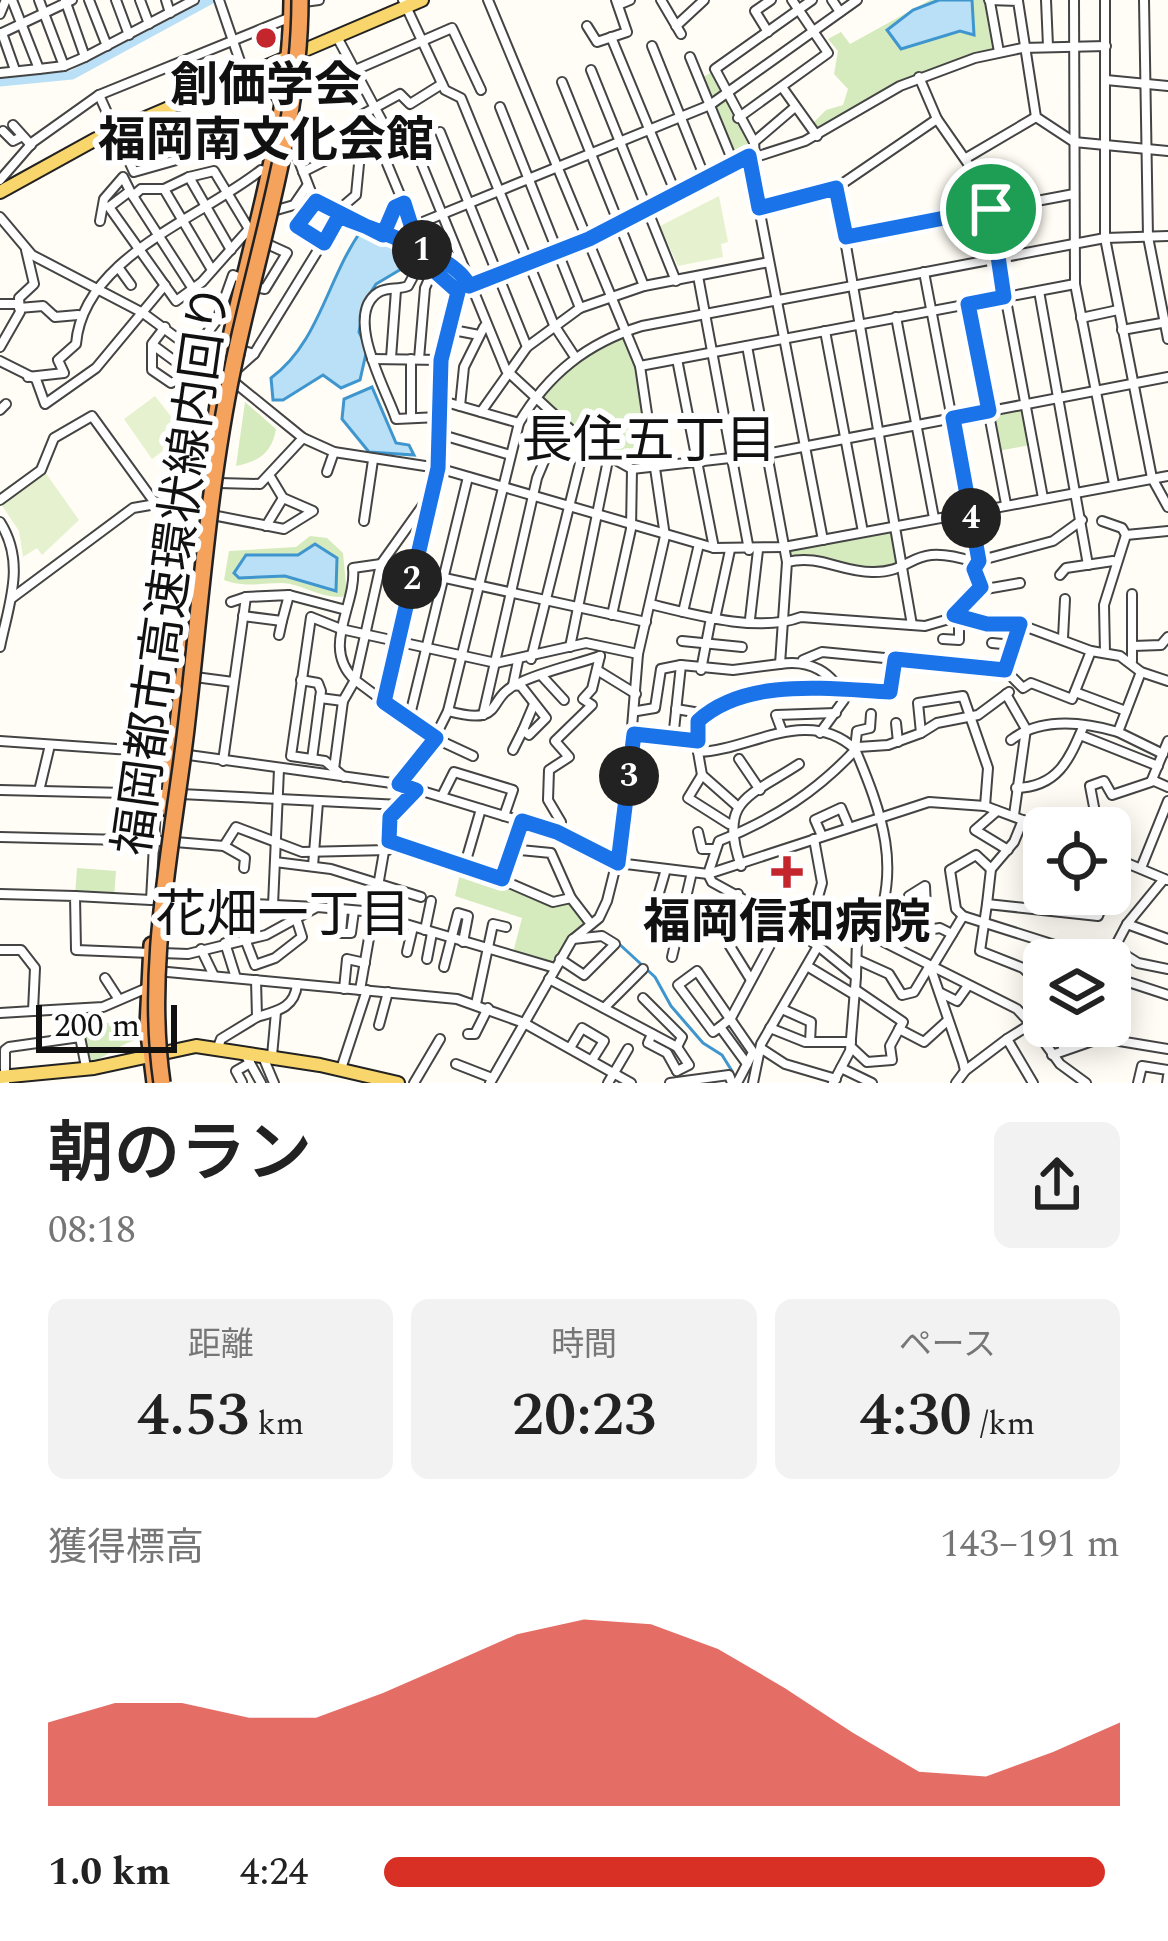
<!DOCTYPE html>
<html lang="ja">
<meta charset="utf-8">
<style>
body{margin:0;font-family:Spectral,"Noto Sans JP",serif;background:#f2f2f2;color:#222;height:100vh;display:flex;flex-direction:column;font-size:45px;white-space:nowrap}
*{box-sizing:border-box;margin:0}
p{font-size:39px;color:#767676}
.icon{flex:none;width:66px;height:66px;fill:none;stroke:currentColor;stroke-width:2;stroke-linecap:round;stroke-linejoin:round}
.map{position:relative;height:1083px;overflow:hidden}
.panel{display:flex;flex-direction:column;background:#fff;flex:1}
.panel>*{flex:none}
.controls{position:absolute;left:1023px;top:807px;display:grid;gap:24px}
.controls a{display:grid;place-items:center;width:108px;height:108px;border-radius:18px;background:#fff;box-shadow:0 6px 30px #0003;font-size:60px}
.scale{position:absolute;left:36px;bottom:30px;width:141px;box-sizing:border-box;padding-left:12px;border:6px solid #111;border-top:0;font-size:33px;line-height:42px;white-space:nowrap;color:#111;-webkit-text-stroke:9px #fff;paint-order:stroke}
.pin{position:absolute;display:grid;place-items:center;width:102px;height:102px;color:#fff;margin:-51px;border:6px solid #fff;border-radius:50%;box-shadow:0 3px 12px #0007}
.km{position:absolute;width:60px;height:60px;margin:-30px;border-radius:50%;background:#222;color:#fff;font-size:33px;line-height:60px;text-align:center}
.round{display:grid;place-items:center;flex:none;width:126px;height:126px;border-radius:18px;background:#f2f2f2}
.summary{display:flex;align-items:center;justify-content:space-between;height:204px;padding:0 48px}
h1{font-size:66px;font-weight:600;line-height:90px}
.stats{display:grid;grid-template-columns:repeat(3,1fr);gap:18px;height:204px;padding:12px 48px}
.stats div{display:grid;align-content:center;border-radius:18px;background:#f2f2f2;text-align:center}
.stats b{font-size:60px;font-weight:600}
.stats small{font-size:33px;font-weight:400}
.stats p{font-size:33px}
.chart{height:336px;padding:24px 48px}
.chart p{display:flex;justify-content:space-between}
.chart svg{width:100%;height:216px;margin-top:12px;fill:#d93025;opacity:.7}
ul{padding:0 48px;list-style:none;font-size:39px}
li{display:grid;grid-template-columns:192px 144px 1fr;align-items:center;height:90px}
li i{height:30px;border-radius:15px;background:#d93025}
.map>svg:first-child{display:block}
.green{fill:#d5ebbd}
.pitch{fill:#e6f2cf}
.water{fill:#b9e0f7;stroke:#3f96cf;stroke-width:3}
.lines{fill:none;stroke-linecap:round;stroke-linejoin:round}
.stream{stroke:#3f96cf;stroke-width:3}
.river{stroke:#b9e0f7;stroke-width:9}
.minor-casing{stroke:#444;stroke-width:12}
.major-casing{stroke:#222;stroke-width:16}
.highway-casing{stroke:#222;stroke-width:20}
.minor{stroke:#fff;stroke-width:8}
.major{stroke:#f9d66b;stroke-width:12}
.highway{stroke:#f5a25d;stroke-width:15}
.highway-bridge-casing{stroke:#222;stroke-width:20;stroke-linecap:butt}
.highway-bridge{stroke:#f5a25d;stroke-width:15}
.route-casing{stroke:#fff;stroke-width:24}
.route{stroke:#1a73e8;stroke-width:15}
.poi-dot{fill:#c4262e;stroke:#fff;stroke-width:4.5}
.labels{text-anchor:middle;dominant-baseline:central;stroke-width:12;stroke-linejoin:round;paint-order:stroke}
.poi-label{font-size:48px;font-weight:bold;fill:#111;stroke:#fff}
.street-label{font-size:48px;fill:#111;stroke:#fff}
.neighbourhood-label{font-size:51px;fill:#111;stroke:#fff}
</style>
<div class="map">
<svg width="1168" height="1083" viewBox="0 0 1168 1083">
<rect width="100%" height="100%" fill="#fffdf5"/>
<g class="green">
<polygon points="930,0 989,0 999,52 919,77 817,136 810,126 826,110 843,105 848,89 834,74 838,51 828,39 841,32 850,44"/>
<polygon points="713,71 753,143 754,153 734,161 702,78"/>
<polygon points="626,331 640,366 659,468 608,460 533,399 575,357"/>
<path d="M245,402L276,429C272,453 258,462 236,466Z"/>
<polygon points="1023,408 1030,445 998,451 992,414"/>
<path d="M898,525L903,562C852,582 835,551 787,562L784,547Z"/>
<path d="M310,536L327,538L343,553L347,596C323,601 304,584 282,583C261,583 245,588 224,580L229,551L296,547Z"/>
<polygon points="462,865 552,904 572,904 588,925 553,966 513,953 522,918 455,896"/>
<polygon points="77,868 116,871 114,898 75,896"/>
<path d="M94,1020L140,1030L141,1039C121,1042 106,1058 85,1065L82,1036Z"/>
</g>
<g class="pitch">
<polygon points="719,196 728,242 721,244 723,257 678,266 660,226"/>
<polygon points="155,396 186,436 179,443 183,448 164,450 152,459 124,419"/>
<polygon points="45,472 79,520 42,555 37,548 23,557 19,531 1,504"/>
</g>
<g class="water">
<polygon points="939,0 972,0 974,35 960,31 901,49 887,30 913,10"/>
<path d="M361,231L412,252L408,265L376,284L364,303L359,332L367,349L360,380L341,388L323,375L283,400H273L271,378C319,343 327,279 361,231Z"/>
<polygon points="372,387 396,443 409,445 414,455 369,452 342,419 344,399"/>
<polygon points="315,544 337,558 336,591 285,576 239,578 234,573 246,555 298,555"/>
</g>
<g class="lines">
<polyline class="stream" points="617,942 655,977 671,1006 703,1043 722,1055 732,1071"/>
<polyline class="river" points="0,82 72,75 210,0"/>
<defs>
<g id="minor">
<polyline points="12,0 39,69 64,66 39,0"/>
<polyline points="65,0 85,57 194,0"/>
<polyline points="89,0 107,46"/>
<polyline points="116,0 129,35"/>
<polyline points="140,0 149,24"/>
<polyline points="166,0 170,13"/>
<polyline points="219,0 245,76"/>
<polyline points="403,0 445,90 461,98 554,325 575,357"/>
<polyline points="488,0 640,366 665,536 638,654 623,837 607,901 599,918 572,940 490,1083"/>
<polyline points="661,0 681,34"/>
<polyline points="832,0 840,12"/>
<polyline points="989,0 1018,1 1036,117 1074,142 1168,151"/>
<polyline points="1046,0 1048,46"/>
<polyline points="1074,0 1075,284 1114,484"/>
<polyline points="1105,0 1105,238 1152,478 1168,507"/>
<polyline points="1144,0 1148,237 1168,339"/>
<polyline points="304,2 319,0"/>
<polyline points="990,2 999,52"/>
<polyline points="618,5 630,0"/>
<polyline points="0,14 5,2"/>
<polyline points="587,26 597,42 627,32 616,0"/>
<polyline points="676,26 704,0"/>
<polyline points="768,32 755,11 771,0"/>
<polyline points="2,33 15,70"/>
<polyline points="0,34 72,0"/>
<polyline points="337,37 397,149"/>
<polyline points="611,37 676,194"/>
<polyline points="652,46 705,178"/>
<polyline points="64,66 85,57"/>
<polyline points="260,69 281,106"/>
<polyline points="591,70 676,281"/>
<polyline points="353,71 452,28 481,90"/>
<polyline points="0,73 39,69"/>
<polyline points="919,77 937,119 985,188 1043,498"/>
<polyline points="1106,80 1168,86"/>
<polyline points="782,87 817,136"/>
<polyline points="99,95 134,172 180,159 183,150 237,129"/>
<polyline points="500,107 580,308 644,286 562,82"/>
<polyline points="738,118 828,53 792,0"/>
<polyline points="13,125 31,145"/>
<polyline points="3,131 13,141 19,138"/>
<polyline points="440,132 527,347"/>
<polyline points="754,142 795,107"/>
<polyline points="413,143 506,370 585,443 632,469 766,454 1168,377"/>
<polyline points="281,151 297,156 311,192 326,209 463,273"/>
<polyline points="383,154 413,226 710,105 857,0"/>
<polyline points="749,156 823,540"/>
<polyline points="755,156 754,142 715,69 812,0"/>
<polyline points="968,157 1036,117"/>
<polyline points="734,164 805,141 900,86 975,58 1022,48 1106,46"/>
<polyline points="303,172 370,138 358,117 400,94 410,104 442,84"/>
<polyline points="0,180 33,142 99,95 291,17"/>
<polyline points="164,189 189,177 231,250"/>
<polyline points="131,193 193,289"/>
<polyline points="133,196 141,189 164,189 212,270"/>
<polyline points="316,201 297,226 324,243"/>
<polyline points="759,208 836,188"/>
<polyline points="273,211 294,205 307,186"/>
<polyline points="335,213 356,195 359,164"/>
<polyline points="0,217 32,255 143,313 223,372"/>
<polyline points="100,221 104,199 123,177 130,191 109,207 176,301 202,282 249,229 214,171 189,177"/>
<polyline points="413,226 422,252"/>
<polyline points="383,235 395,207 404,203"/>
<polyline points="846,237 1074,194"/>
<path d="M422,260L408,286C398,290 388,287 379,292C342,314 387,391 396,419L439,417"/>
<polyline points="118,267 131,285"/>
<polyline points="432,269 459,292"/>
<polyline points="924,272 979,561"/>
<polyline points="698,276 749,550"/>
<polyline points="644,286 769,262"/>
<polyline points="255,287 265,289 287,253 265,243"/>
<polyline points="1039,291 1088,565"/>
<polyline points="0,304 17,304"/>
<polyline points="968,304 1006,504"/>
<polyline points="19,308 43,306 55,317 78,315"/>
<polyline points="896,317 934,518"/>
<polyline points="1081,318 1118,310"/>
<polyline points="165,327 152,344 152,370 171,383 198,370 207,359"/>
<polyline points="448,329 479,335"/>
<polyline points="1122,330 1167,322"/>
<polyline points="825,331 863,532"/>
<polyline points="153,345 191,373"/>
<polyline points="747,346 787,562"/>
<polyline points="0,347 20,312 19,298 34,284 26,250"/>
<polyline points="195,349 217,320 233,275 243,279"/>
<polyline points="241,350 254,354 339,216"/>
<polyline points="391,358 396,290"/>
<polyline points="372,359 441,360"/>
<polyline points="419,359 425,288 433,270"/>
<polyline points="677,359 714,548"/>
<polyline points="0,361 36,379 45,404 96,368 165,285"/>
<polyline points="640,366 1075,284"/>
<polyline points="236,370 254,354"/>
<path d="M28,377L64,373L58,360L76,344C83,257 201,218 261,170L268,172"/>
<polyline points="234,382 303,438 334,452 438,468 714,548 784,547 1168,476"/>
<polyline points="439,400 519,423"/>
<polyline points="460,406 464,367 484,327"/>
<polyline points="0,410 6,404"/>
<polyline points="481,412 527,347 580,308"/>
<polyline points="411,417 411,359"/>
<polyline points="439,434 507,454"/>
<polyline points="327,472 334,452"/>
<polyline points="219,483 260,484 303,438"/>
<polyline points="431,494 381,564 355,680 430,736 473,756"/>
<polyline points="0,500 41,470 54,438 92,416 155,503"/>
<polyline points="173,507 174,477 209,481"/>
<polyline points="364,521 373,460"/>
<polyline points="1102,521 1122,528 1126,535 1104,605 1105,653"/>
<path d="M0,522C26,563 9,603 0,647"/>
<polyline points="266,526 283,498"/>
<polyline points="1126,535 1168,531"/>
<polyline points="1060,575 1066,568 1113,561"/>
<polyline points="980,590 1020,583"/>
<polyline points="289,595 346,610"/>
<polyline points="246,597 289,595 282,621"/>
<polyline points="12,598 133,508 156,504 284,529 313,511 283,498 271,478"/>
<path d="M650,604C695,615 759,633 801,617L925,626L963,615L987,624L1016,623L1091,651L1120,656L1141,672L1168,681"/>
<polyline points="683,612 699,544"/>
<polyline points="612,615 631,529 632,469"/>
<polyline points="954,615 981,587 974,562 1053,541 1082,520"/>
<polyline points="243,616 282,621 279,635"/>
<polyline points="715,619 730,550"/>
<polyline points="750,619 758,550"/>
<polyline points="912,625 836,188 937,119"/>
<polyline points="1063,638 1065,599"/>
<polyline points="943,639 959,640 959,615"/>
<polyline points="682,641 742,647"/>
<polyline points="992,643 1013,645"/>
<polyline points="1133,646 1161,645 1168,637"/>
<polyline points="570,647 608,460"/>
<polyline points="531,659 585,443"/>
<polyline points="803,660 822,652 895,659"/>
<polyline points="1132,661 1132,594"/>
<polyline points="597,670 636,694"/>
<polyline points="701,670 711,618"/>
<polyline points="1005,670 1020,624"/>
<polyline points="1141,672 1118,732 1163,754"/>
<polyline points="541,675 564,700"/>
<polyline points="195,677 233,682"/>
<polyline points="301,680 318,683 321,691 312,759"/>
<polyline points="1075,692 1126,711"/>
<polyline points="1006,694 1026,729 1014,815"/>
<polyline points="320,698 343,701 334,769"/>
<path d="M343,701L355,680C320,647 357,605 353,568L381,564L646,622"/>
<polyline points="384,702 438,468 441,360 459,292 589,239 734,164 690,57"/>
<polyline points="676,709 706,714"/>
<path d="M448,711C507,727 484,698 519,683C544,671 574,665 600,656"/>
<polyline points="637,711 655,708 661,669 681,665 733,670 780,664"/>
<polyline points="483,715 537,478 560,423"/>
<polyline points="409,719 468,477"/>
<polyline points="896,723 898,742"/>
<polyline points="523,730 534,704"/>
<polyline points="782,731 776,715 836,713"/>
<path d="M820,733L844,700C834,672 809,659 780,664L787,562C820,554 840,572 872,572C917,573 908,541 974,562"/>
<polyline points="921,733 937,723 978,715 1009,692"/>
<polyline points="634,734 698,741"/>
<polyline points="1080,735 1158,766"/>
<polyline points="673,739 681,665"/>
<path d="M1011,740C1041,717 1083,722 1118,732"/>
<polyline points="0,741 174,753 399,784 557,832 618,863 708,874 929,802 985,806 1044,828"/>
<polyline points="855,749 857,731 870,728 871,714"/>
<polyline points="513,750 523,730 529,735 546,718 521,686 513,685 518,661"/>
<path d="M698,752V721C747,677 827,689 890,691L895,659L1005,670L1023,688L1031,683L1072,699L1091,651"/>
<polyline points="739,759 760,790"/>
<polyline points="223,761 246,597 231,602"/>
<polyline points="702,775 688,798 729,824"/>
<polyline points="344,777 325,761 291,756 311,617 341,629 496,663 586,643 638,654"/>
<polyline points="1152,780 1168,787"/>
<path d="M399,784L430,747L448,711L519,423C548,374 587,343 642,326L1105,238L1168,236"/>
<path d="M1016,788C1058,787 1069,760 1084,725"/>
<polyline points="0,790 168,794"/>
<polyline points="39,791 50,745"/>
<polyline points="181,794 401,805"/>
<polyline points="442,796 454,772 513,790 504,816"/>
<path d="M736,805L702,775L698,752C749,751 807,705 855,749C882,813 903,870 872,936"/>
<polyline points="997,811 975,830 1008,850"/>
<polyline points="1023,820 1014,842 991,869 976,855 950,870 956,909 963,916 1083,954 1085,960"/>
<polyline points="1098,828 1090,786 1104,781 1112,795 1151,782 1168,741"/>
<polyline points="557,831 561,822 548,800 549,770 569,757 555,741 592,705 583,699 592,689 600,656"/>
<polyline points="698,832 702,849 715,849"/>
<polyline points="822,836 815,820 841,808 849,827"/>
<polyline points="0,837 165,841"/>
<polyline points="389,841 465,864 553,902 571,898 591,924"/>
<polyline points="175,842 224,846 245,858 244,868"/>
<polyline points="224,846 236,827 302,852 388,850"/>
<polyline points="510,849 551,853 571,898"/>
<polyline points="1110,856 1167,880"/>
<polyline points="275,862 331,869 421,897"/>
<polyline points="465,864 481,809"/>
<polyline points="313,866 318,802"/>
<path d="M741,866C718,799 749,797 799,764"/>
<polyline points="1141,868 1168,801"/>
<polyline points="502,879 522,821"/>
<polyline points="1110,886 1121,860"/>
<polyline points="0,894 75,896 76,950 150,953"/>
<polyline points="738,894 728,943 751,980"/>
<polyline points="75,896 151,900"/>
<polyline points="151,900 159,752"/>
<polyline points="168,900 316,907"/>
<polyline points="758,902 856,928 1017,1009 1031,1024"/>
<polyline points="987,904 991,869"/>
<polyline points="273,905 279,769"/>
<polyline points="886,906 926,908 925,886 909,896 913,906"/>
<polyline points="1036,907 1038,893 1075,900 1077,894"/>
<polyline points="343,910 341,933 351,933 354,911"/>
<polyline points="654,910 666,869"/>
<polyline points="375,915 555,968"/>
<polyline points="881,917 914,932 940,928 952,934"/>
<polyline points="812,918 822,883 814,839"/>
<polyline points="1127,924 1168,939"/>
<polyline points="850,927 857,939 856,976"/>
<polyline points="425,930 431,901"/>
<polyline points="245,939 255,965 275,958 302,937 296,918"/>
<polyline points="225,943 236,978"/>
<polyline points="818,946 856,977 850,1051 833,1083"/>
<polyline points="1114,948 1138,963 1168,969"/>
<polyline points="201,949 214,976"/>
<polyline points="0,950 21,950 35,968 33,1011 0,1013"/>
<polyline points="407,952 413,927"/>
<polyline points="162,953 188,954 266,935 317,907 375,912"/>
<polyline points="672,957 692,872"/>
<polyline points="427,959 432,933"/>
<polyline points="560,959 584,975 615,944 602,936 573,939"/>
<polyline points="858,960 889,974 902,995 914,992 929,967"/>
<polyline points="1108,960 1127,924 1164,879"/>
<polyline points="807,966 855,995"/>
<polyline points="444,967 458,913 468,916 463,942"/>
<polyline points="157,971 457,999 524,1023 631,1083"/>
<polyline points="1110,976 1168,995"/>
<polyline points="105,978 118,998"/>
<polyline points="549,979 677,1047 689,1065 677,1071"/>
<polyline points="1044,987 1023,968 980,951 987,904 1098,916 1107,894"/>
<polyline points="344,989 347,959 365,963"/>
<polyline points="360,990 390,817 416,790"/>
<polyline points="941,993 957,1001 967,987"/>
<polyline points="643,998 682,1037 677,1047"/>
<polyline points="476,1004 493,924 506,927"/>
<polyline points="604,1008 643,969"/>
<polyline points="782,1009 811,1022 810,1042"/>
<polyline points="33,1011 103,1007 147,988"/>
<path d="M257,1017C277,1011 295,1008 297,984"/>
<polyline points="379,1025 388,992"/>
<polyline points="1061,1026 1063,1048"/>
<polyline points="720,1027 713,1032 678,985 697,971 753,1052 747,1064"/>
<polyline points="770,1028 805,1042 851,1042"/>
<polyline points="899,1029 924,1042 946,1022"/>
<polyline points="468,1034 475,1034 488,1008"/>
<polyline points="652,1034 648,1043 667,1053 677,1071"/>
<polyline points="1007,1039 1031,1024 1060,1064 1086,1083"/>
<polyline points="218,1047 221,1039 257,1017 256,980"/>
<polyline points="851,1047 867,1062 892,1060 890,1046 903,1022 856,990"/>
<polyline points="570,1048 582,1028 604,1041 592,1060"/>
<polyline points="762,1049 785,1064 836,1079"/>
<polyline points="244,1052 261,1083"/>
<polyline points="1052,1055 1101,1038 1168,1049"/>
<polyline points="272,1056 276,1012"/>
<polyline points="263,1057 274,1083"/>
<polyline points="456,1064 492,1078"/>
<polyline points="841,1068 872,1083"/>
<polyline points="341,1069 367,990"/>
<polyline points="966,1070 1007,1039 1033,1083"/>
<polyline points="242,1082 236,1071 250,1063"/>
<polyline points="5,1083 5,1050 9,1047 80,1037 86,1067"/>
<polyline points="414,1083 440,1039"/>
<polyline points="608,1083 628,1049"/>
<polyline points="670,1083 729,1075 732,1083"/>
<path d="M737,1083L747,1064L720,1027L731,1018L783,921L712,882L708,874L719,841C774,819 818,791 858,747L888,745L921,733L918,703L963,696L988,768L985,806"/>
<polyline points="753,1083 761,1044 818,946 783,921"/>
<polyline points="956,1083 965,1071 963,1062 931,969 963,916"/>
<polyline points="1138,1083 1142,1066 1168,1070"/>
<polyline points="1167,1083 1168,1076"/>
</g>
<g id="major">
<polyline points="0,192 96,139 422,0"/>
<polyline points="0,1077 94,1068 196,1046 320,1065 398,1083"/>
</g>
<g id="highway">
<path d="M212,451C227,299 291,154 292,0"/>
<polyline points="168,808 190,624"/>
<polyline points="152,945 148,1026 155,1083"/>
</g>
</defs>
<use href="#minor" class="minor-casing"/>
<use href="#major" class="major-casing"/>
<use href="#highway" class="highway-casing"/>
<use href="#minor" class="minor"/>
<use href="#major" class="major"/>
<use href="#highway" class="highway"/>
<defs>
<path id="highway-bridge" d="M162,1083C145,966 172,846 186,729C200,609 208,486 233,367C258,246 300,125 300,0"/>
</defs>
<use href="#highway-bridge" class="highway-bridge-casing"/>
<use href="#highway-bridge" class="highway-bridge"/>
</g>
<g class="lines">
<defs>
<path id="route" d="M991,209L846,237L836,188L759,208L749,156L589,239L469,286C456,254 372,230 339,216L324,243L297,226L316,201L383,235L395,207L404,203L422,260L458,292L441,360L438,468L384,702L436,738L399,784L416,790L390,817L389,841L502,879L522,821L557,832L618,863L634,734L698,741V721C746,677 828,689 890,692L895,659L1005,670L1020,624H987L954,615L981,587L974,569L979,561L953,418L989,411L968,304L1004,297L991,209"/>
</defs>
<use href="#route" class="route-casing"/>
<use href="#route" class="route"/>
</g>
<g class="poi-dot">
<circle cx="266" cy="38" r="12"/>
<path d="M781 854h12v12h12v12h-12v12h-12v-12h-12v-12h12z"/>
</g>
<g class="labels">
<g class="poi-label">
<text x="266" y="86">創価学会<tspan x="266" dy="55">福岡南文化会館</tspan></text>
<text x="787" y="923">福岡信和病院</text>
</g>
<g class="street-label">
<text transform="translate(173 570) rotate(-82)">福岡都市高速環状線内回り</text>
</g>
<g class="neighbourhood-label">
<text x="649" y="442">長住五丁目</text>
<text x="283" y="916">花畑一丁目</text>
</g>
</g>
</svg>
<div class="controls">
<a><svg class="icon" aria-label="locate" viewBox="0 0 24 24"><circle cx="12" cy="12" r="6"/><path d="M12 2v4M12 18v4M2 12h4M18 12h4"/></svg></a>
<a><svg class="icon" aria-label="layers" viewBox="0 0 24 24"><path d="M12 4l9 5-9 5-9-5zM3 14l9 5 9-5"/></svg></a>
</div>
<div class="scale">200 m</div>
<div class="pin" style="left:991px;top:209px;background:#1e9e55"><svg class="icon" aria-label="arrive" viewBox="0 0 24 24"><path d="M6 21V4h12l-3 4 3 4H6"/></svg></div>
<b class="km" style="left:422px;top:250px">1</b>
<b class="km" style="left:412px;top:579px">2</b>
<b class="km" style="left:629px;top:776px">3</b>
<b class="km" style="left:971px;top:518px">4</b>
</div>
<section class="panel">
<div class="summary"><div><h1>朝のラン</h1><p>08:18</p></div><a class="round"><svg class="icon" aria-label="share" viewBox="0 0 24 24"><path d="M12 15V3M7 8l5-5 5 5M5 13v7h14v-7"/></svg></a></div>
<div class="stats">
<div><p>距離</p><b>4.53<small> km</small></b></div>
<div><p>時間</p><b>20:23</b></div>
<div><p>ペース</p><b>4:30<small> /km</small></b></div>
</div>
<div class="chart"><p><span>獲得標高</span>143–191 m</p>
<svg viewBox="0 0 160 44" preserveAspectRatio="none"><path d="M0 44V27L10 23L20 23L30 26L40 26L50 21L60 15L70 9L80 6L90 7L100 12L110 20L120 29L130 37L140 38L150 33L160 27V44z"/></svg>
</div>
<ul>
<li><b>1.0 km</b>4:24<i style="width:98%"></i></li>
</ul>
</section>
